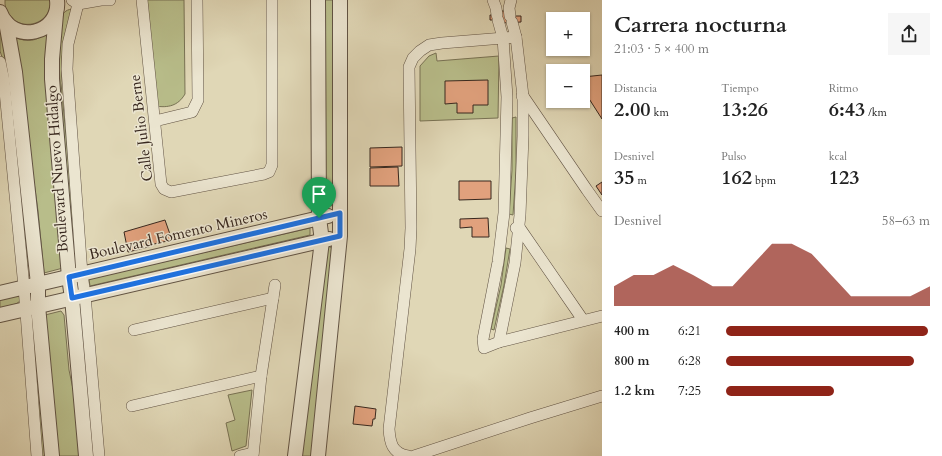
<!DOCTYPE html>
<html lang="es">
<meta charset="utf-8">
<style>
body{margin:0;font-family:Cardo,serif;background:#f6f6f6;color:#222;height:100vh;display:flex;flex-direction:column;font-size:15px;white-space:nowrap}
*{box-sizing:border-box;margin:0}
p{font-size:13px;color:#767676}
.icon{flex:none;width:22px;height:22px;fill:none;stroke:currentColor;stroke-width:2;stroke-linecap:round;stroke-linejoin:round}
.map{position:relative;flex:1;overflow:hidden}
.panel{display:flex;flex-direction:column;background:#fff;width:340px}
.panel>*{flex:none}
.controls{position:absolute;left:546px;top:12px;display:grid;gap:8px}
.controls a{display:grid;place-items:center;width:44px;height:44px;border-radius:0px;background:#fff;box-shadow:0 1px 3px #0004;font-size:20px}
.pin{position:absolute;display:grid;place-items:center;width:34px;height:34px;color:#fff;margin:-41px -17px;border-radius:50% 50% 50% 0;rotate:-45deg;box-shadow:0 0 4px #0007}
.pin .icon{rotate:45deg}
.round{display:grid;place-items:center;flex:none;width:42px;height:42px;border-radius:0px;background:#f6f6f6}
.head{display:flex;align-items:center;justify-content:space-between;height:68px;padding:0 12px}
h1{font-size:22px;font-weight:700;line-height:30px}
.metrics{display:grid;grid-template-columns:repeat(3,1fr);gap:6px;height:68px;padding:4px 12px}
.metrics div{display:grid;align-content:center}
.metrics b{font-size:20px;font-weight:700}
.metrics small{font-size:11px;font-weight:400}
.metrics p{font-size:11px}
.chart{height:112px;padding:8px 12px}
.chart p{display:flex;justify-content:space-between}
.chart svg{width:100%;height:72px;margin-top:4px;fill:#8f2418;opacity:.7}
ul{padding:0 12px;list-style:none;font-size:13px}
li{display:grid;grid-template-columns:64px 48px 1fr;align-items:center;height:30px}
li i{height:10px;border-radius:5px;background:#8f2418}
main{display:flex;flex:1;min-height:0}
.map>svg:first-child{display:block}
.green{fill:#b8bd8a;stroke:#787254}
.building{fill:#e1a17d;stroke:#37271e}
.lines{fill:none;stroke-linecap:round;stroke-linejoin:round}
.minor-casing{stroke:#615344;stroke-width:12}
.tertiary-casing{stroke:#615344;stroke-width:16}
.minor{stroke:#ebe5d0;stroke-width:11}
.tertiary{stroke:#ebe5d0;stroke-width:14}
.route-casing{stroke:#fff;stroke-width:8}
.route{stroke:#1a73e8;stroke-width:5}
.labels{text-anchor:middle;dominant-baseline:central;stroke-width:3;stroke-linejoin:round;paint-order:stroke}
.street-label{font-size:15px;fill:#37271e;stroke:#ebe5d0}
</style>
<main>
<div class="map">
<svg width="602" height="456" viewBox="0 0 602 456">
<rect width="100%" height="100%" fill="#e0d7b6"/>
<filter id="stains"><feTurbulence type="fractalNoise" baseFrequency=".005" numOctaves="4"/><feColorMatrix values="0 0 0 0 .2 0 0 0 0 .09 0 0 0 0 .02 0 0 0 .5 -.17"/></filter>
<radialGradient id="worn" r=".72"><stop offset=".6" stop-color="#630" stop-opacity="0"/><stop offset="1" stop-color="#630" stop-opacity=".3"/></radialGradient>
<g class="green">
<path d="M5,0H51C51,33 3,32 5,0Z"/>
<path d="M145,0H184L185,94C178,106 168,108 155,106Z"/>
<polygon points="323,0 335,0 334,205 330,206 326,204 324,200"/>
<path d="M72,9L62,57L61,83L77,255L73,256L57,85L61,19C63,13 65,10 72,9Z"/>
<polygon points="0,30 8,55 29,265 25,266 8,81 2,57 0,51"/>
<path d="M48,33L63,268L44,273L38,211L14,37C30,43 34,41 48,33Z"/>
<polygon points="436,53 437,61 499,56 498,118 420,121 420,66 429,56"/>
<polygon points="516,117 516,171 513,215 509,214 512,170 512,118"/>
<polygon points="310,228 310,235 90,286 89,279"/>
<polygon points="328,246 332,248 313,456 302,456 309,387"/>
<polygon points="506,248 510,249 504,285 494,330 491,329 501,285"/>
<polygon points="16,295 20,297 20,301 16,304 0,308 0,299"/>
<polygon points="61,311 64,315 69,370 77,408 81,456 57,456 45,315"/>
<polygon points="32,317 35,318 47,456 42,456 31,320"/>
<polygon points="252,390 246,446 232,451 226,423 235,420 228,395"/>
</g>
<g class="building">
<polygon points="501,11 507,11 507,16 521,16 521,22 502,23 502,20 490,20 490,15 501,15"/>
<polygon points="602,75 602,119 586,94 583,96 583,77"/>
<polygon points="488,80 488,105 473,105 473,113 457,113 457,103 445,104 445,81"/>
<polygon points="402,147 402,166 370,167 370,148"/>
<polygon points="398,167 399,186 370,186 370,168"/>
<polygon points="459,181 491,181 491,199 459,200"/>
<polygon points="602,182 602,195 596,186"/>
<polygon points="488,218 489,237 472,237 472,227 460,228 460,219"/>
<polygon points="165,220 172,240 154,244 152,246 128,252 124,232"/>
<polygon points="355,406 376,409 375,419 373,419 372,426 353,424"/>
</g>
<g class="lines">
<defs>
<g id="minor">
<polyline points="72,0 78,4 101,0 110,0"/>
<polyline points="78,0 78,4 68,44 67,69 82,274 85,295 99,456"/>
<polyline points="142,0 161,184 164,189 171,192 264,174 269,172 272,165 272,0"/>
<polyline points="493,0 496,8 497,15"/>
<polyline points="510,16 509,8 511,0"/>
<polyline points="498,20 503,38 507,97 504,213 498,262 483,339 484,348 499,342 602,316"/>
<polyline points="0,62 4,81 24,287 37,456"/>
<polyline points="522,96 523,96 587,190 602,211"/>
<polyline points="155,121 192,112 198,100 197,0"/>
<polyline points="516,228 519,227 583,320"/>
<polyline points="134,330 273,298"/>
<polyline points="499,342 515,263 520,215 523,136 523,96 516,37 512,22"/>
<polyline points="132,406 261,376"/>
<polyline points="240,456 253,453"/>
<polyline points="253,456 261,376 275,285"/>
<path d="M408,456C392,453 390,443 389,429L410,249L411,228L409,67L413,58L420,51L429,45L442,43L516,37"/>
<polyline points="414,456 530,418 602,396"/>
</g>
<g id="tertiary">
<path d="M0,12C13,46 61,34 57,0"/>
<polyline points="56,14 52,59 52,79 69,277 72,298 86,456"/>
<polyline points="6,22 15,72 38,284 38,306 52,456"/>
<polyline points="0,293 328,216"/>
<polyline points="0,315 329,239"/>
<polyline points="295,456 322,241 319,218 318,0"/>
<polyline points="318,456 340,236 340,0"/>
</g>
</defs>
<use href="#minor" class="minor-casing"/>
<use href="#tertiary" class="tertiary-casing"/>
<use href="#minor" class="minor"/>
<use href="#tertiary" class="tertiary"/>
</g>
<g class="lines">
<defs>
<polygon id="route" points="340,213 340,236 72,298 69,277"/>
</defs>
<use href="#route" class="route-casing"/>
<use href="#route" class="route"/>
</g>
<g class="labels">
<g class="street-label">
<text transform="translate(141 128) rotate(-97)">Calle Julio Berne</text>
<text transform="translate(57 169) rotate(-94)">Boulevard Nuevo Hidalgo</text>
<text transform="translate(178 234) rotate(-13)">Boulevard Fomento Mineros</text>
</g>
</g>
<rect width="100%" height="100%" filter="url(#stains)"/>
<rect width="100%" height="100%" fill="url(#worn)"/>
</svg>
<div class="controls">
<a>+</a>
<a>−</a>
</div>
<div class="pin" style="left:319px;top:218px;background:#1e9e55"><svg class="icon" aria-label="arrive" viewBox="0 0 24 24"><path d="M6 21V4h12l-3 4 3 4H6"/></svg></div>
</div>
<section class="panel">
<div class="head"><div><h1>Carrera nocturna</h1><p>21:03 · 5 × 400 m</p></div><a class="round"><svg class="icon" aria-label="share" viewBox="0 0 24 24"><path d="M12 15V3M7 8l5-5 5 5M5 13v7h14v-7"/></svg></a></div>
<div class="metrics">
<div><p>Distancia</p><b>2.00<small> km</small></b></div>
<div><p>Tiempo</p><b>13:26</b></div>
<div><p>Ritmo</p><b>6:43<small> /km</small></b></div>
</div>
<div class="metrics">
<div><p>Desnivel</p><b>35<small> m</small></b></div>
<div><p>Pulso</p><b>162<small> bpm</small></b></div>
<div><p>kcal</p><b>123</b></div>
</div>
<div class="chart"><p><span>Desnivel</span>58–63 m</p>
<svg viewBox="0 0 160 44" preserveAspectRatio="none"><path d="M0 44V32L10 25L20 25L30 19L40 25L50 32L60 32L70 19L80 6L90 6L100 12L110 25L120 38L130 38L140 38L150 38L160 32V44z"/></svg>
</div>
<ul>
<li><b>400 m</b>6:21<i style="width:99%"></i></li>
<li><b>800 m</b>6:28<i style="width:92%"></i></li>
<li><b>1.2 km</b>7:25<i style="width:53%"></i></li>
</ul>
</section>
</main>
